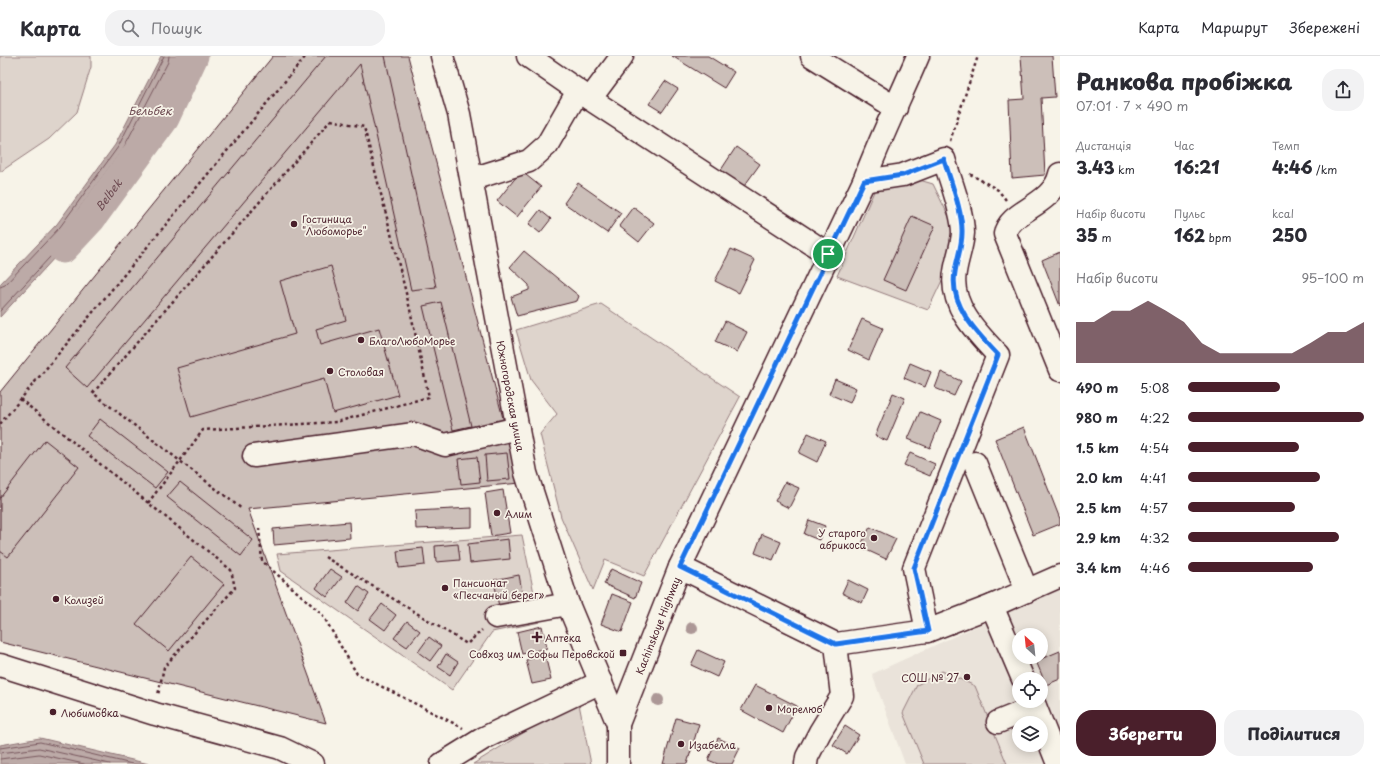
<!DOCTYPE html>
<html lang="uk">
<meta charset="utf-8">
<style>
body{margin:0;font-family:"Playpen Sans",sans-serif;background:#f2f2f3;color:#2b2b33;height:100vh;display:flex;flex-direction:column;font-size:15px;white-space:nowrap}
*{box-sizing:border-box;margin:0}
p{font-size:13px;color:#7c7c81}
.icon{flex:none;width:22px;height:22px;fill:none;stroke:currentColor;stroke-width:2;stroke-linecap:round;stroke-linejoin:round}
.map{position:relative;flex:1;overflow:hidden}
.panel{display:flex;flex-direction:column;background:#fff;width:320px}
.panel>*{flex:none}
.needle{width:26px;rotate:333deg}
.fabs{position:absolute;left:1012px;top:572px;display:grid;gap:8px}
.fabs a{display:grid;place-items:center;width:36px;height:36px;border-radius:50%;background:#fff;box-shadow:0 2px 10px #0003;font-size:20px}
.pin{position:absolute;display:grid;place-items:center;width:34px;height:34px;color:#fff;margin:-17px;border:2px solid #fff;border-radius:50%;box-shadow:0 1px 4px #0007}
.round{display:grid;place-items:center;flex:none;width:42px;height:42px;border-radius:16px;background:#f2f2f3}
.summary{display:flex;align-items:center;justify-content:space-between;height:68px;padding:0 16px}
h1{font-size:22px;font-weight:800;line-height:30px}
.metrics{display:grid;grid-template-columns:repeat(3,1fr);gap:6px;height:68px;padding:4px 16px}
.metrics div{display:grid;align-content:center}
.metrics b{font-size:17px;font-weight:800}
.metrics small{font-size:11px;font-weight:400}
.metrics p{font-size:11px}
.chart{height:112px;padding:8px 16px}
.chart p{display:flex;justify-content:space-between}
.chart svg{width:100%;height:72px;margin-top:4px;fill:#4a1f2b;opacity:.7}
.button{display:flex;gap:8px;margin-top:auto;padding:8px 16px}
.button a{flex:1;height:46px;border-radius:16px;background:#4a1f2b;color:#fff;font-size:16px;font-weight:800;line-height:46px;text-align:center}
.button a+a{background:#f2f2f3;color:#2b2b33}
ul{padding:0 16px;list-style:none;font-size:13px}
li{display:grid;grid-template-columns:64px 48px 1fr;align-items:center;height:30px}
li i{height:10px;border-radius:5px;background:#4a1f2b}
header{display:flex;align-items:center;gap:24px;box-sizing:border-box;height:56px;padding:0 20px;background:#fff;border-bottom:1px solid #e1e1e2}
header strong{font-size:19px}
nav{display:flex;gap:22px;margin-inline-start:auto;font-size:14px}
.search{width:280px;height:36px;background:#f2f2f3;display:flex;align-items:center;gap:10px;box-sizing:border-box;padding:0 14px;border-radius:16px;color:#7c7c81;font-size:15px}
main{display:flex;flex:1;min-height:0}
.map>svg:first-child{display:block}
.built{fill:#eae3da;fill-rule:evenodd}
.green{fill:#ded4cc;stroke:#947a7c}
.water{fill:#bcaaa7;stroke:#8e7275}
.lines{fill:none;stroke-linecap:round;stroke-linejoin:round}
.shore{stroke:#78575d;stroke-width:1}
.river{stroke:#bcaaa7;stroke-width:31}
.building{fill:#ccbfb9;stroke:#4a1f2b}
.minor-casing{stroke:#4a1f2b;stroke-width:25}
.major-casing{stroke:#4a1f2b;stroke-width:25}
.path{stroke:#4a1f2b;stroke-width:2.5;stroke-dasharray:3 3;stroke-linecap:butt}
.minor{stroke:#f7f3e8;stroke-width:22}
.major{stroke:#f7f3e8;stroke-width:22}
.tree{fill:#ac9796}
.route-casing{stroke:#fff;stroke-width:8}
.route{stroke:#1a73e8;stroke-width:5}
.poi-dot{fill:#4a1f2b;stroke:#f7f3e8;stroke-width:1.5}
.labels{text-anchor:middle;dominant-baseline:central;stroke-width:3.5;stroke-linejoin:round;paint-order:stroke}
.poi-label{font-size:10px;fill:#4a1f2b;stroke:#f7f3e8;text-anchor:start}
.street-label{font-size:10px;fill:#4a1f2b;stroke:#f7f3e8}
.water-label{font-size:11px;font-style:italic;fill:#6c4950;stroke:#f7f3e8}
</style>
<header>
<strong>Карта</strong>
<div class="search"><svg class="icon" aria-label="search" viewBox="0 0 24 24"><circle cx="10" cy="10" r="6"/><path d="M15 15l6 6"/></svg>Пошук</div>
<nav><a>Карта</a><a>Маршрут</a><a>Збережені</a></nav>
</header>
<main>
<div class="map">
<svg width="1060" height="708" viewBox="0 0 1060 708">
<rect width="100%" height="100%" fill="#f7f3e8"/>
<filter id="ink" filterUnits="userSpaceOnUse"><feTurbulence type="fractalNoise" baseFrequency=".025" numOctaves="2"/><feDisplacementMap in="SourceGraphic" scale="8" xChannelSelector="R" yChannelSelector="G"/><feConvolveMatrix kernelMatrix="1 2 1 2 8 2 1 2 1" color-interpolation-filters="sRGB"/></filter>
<g filter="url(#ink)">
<path class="built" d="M1060,532V708H905L872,618ZM1019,579H1041V601H1019ZM1019,623H1041V645H1019ZM1019,667H1041V689H1019Z"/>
<g class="green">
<polygon points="0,0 91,0 91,11 77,56 49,83 0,116"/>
<polygon points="906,120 933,128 950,163 956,195 928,254 837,220 876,131"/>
<polygon points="601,248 740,341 644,520 605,504 593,534 561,461 540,378 557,358 531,324 516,274"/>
<polygon points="522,479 540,566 492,576 452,634 281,515 277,498"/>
<polygon points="942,615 975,630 1007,708 924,708 903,657 917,629"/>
<polygon points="578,643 591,708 473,708"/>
</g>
<g class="water">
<polygon points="161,0 193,0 164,62 90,163 0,261 0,228 57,168 115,89"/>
<polygon points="40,682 149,708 0,708 0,689"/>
</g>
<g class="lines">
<g class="shore">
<polyline points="169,0 168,6 123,93 67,169 68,172 70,171 83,157 156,57 183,0"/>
<polyline points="0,231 5,229 60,171 118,91 164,0"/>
<polyline points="0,255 87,161 160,60 188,0"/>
<polyline points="0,692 40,686 132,708"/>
<polyline points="0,697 39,692 110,708"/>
<polyline points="0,703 39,698 84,708"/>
</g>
<path class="river" id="s1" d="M63,192L90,163L164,62L193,0"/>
</g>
<g class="building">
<polygon points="273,0 408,0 520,427 248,453 326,667 0,586 0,336"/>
<polygon points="326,0 385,0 436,231 411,234 360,8 87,332 65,312"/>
<polygon points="672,0 708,0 734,16 724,32"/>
<polygon points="1021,0 1052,0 1055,41 1041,42 1045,119 1012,122 1009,44 1024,43"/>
<polygon points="665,25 678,33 662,56 649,48"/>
<polygon points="736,91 760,108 742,133 719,117"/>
<polygon points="521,115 541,131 517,161 497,145"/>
<polygon points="578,127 621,157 607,177 564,147"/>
<polygon points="633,151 654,167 639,186 619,170"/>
<polygon points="540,154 551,163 540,177 529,168"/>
<polygon points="912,160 935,170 906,234 883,224"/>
<polygon points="731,193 755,204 739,237 715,225"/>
<polygon points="524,195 579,240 577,245 517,260 511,241 529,234 529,229 510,211"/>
<polygon points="1060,196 1060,250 1042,204"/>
<polygon points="331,210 346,264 316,273 320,289 379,272 398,339 333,357 324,323 191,361 177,312 295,278 280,225"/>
<polygon points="441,246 471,370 453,374 423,250"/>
<polygon points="862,263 883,272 869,304 848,294"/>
<polygon points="725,265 747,276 737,296 715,286"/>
<polygon points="910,307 931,316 925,331 904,322"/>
<polygon points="941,316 961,325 954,340 935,332"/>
<polygon points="835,323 856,332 850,347 829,338"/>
<polygon points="893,337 905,342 887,385 875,380"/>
<polygon points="920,356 941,365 930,392 908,383"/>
<polygon points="100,363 168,416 155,432 87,380"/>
<polygon points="1024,371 1060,463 1060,468 1033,479 995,383"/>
<polygon points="808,377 826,385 817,406 799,397"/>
<polygon points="45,384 79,411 8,501 0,495 0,442"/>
<polygon points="507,397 510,423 487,425 485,399"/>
<polygon points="910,397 935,408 930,420 904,409"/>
<polygon points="477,401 480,426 461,428 458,403"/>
<polygon points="180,426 253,484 241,500 167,441"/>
<polygon points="785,426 799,432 789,452 775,445"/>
<polygon points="503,434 510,477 491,480 485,437"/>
<polygon points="472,452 472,471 416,473 415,455"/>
<polygon points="809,464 825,470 819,484 804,478"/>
<polygon points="349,466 350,482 274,489 273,473"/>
<polygon points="870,471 896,483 886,503 860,491"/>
<polygon points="762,478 781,486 773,504 755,497"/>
<polygon points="508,483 510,503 470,507 468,488"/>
<polygon points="458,488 460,504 436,506 435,490"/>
<polygon points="423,492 425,509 399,512 397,495"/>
<polygon points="191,501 224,528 169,595 136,568"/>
<polygon points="330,513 342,521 327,541 316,532"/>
<polygon points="611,513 641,527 635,542 604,528"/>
<polygon points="519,519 524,546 499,551 494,524"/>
<polygon points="848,524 868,534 862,547 842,537"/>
<polygon points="358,530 369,538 358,555 347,547"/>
<polygon points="612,538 633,546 622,576 601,568"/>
<polygon points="382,548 396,559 385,574 370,563"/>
<polygon points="407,565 420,575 407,591 394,582"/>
<polygon points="542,570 547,592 522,598 517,576"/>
<polygon points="429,581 441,590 430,605 418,596"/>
<polygon points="698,594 724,606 717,621 691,609"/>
<polygon points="1060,595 1060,623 1046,629 1036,605"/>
<polygon points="446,598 458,606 450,619 438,611"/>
<polygon points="545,599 551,624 532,628 526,604"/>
<polygon points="755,629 797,650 783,677 741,654"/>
<polygon points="676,662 699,668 687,708 663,708"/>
<polygon points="845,670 859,679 847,698 833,689"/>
<polygon points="718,682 740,692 732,708 718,708 708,704"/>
</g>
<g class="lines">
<defs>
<g id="minor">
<path id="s2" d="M442,0L459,58L526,417L568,548L618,668"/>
<polyline points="528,0 590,43 828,198"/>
<polyline points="812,0 896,52"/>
<polyline points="590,43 622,0"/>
<path d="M1060,118C1053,150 1009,154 1005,178L1060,314"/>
<polyline points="472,123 529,105 547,89 578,35"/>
<path d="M864,125L903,119L944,103C950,124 963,156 963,177C962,191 957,202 955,216C949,249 977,277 998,299L914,512L927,575"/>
<polyline points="254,400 414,378 445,389 518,372"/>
<polyline points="975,407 1027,535"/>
<polyline points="680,511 836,588 927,575 992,550 1060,520"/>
<polyline points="992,550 1023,623"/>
<polyline points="496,561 568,548"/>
<polyline points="0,609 155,658 280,692 313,708"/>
<polyline points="1033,645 1058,708"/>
<polyline points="998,666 1035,651"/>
<polyline points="442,708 484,682 601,626"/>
<polyline points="806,708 807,701 820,676 842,640 836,588"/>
</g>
<g id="major">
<path id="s3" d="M618,708V668L680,511L864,125C880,83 900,42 918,0"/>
</g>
</defs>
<use href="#minor" class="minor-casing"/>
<use href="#major" class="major-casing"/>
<g class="path">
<polygon points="331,64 364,71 409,249 429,341 336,366 203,374 180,405 93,337"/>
<polyline points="950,85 978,0"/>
<polyline points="970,118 998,134 1006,144"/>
<polyline points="20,343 231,514 235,532 164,611 158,639"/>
<polyline points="0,368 306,0"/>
<polyline points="148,447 180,405 242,453"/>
<polyline points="259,472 262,505 322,558 357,618 463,672"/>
<polyline points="325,501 467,588 482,574"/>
</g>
<use href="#minor" class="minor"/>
<use href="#major" class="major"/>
</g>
<g class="tree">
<circle cx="692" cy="572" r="6"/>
<circle cx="658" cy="644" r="6"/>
</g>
</g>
<g class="lines" filter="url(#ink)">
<defs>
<path id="route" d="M944,103C950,124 963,156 962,177C962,191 957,202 955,216C949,249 977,277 998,299L914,512L928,575L836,588L680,511L864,125L903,119Z"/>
</defs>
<use href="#route" class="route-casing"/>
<use href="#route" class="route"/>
</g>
<g class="poi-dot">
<circle cx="294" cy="168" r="4"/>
<circle cx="361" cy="284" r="4"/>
<circle cx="330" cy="315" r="4"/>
<circle cx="497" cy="457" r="4"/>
<circle cx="874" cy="482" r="4"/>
<circle cx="445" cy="532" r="4"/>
<circle cx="56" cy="543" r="4"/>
<path d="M535 575h4v4h4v4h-4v4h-4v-4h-4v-4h4z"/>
<rect x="619" y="593" width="8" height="8" rx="2"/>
<circle cx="967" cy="621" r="4"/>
<circle cx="769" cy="652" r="4"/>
<circle cx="53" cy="656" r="4"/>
<circle cx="681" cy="688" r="4"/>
</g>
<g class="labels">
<g class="poi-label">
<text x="302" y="162">Гостиница<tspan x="302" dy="12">"Любоморье"</tspan></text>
<text x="369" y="284">БлагоЛюбоМорье</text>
<text x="338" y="315">Столовая</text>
<text x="505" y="457">Алим</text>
<text x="866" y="476" text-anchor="end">У старого<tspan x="866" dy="12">абрикоса</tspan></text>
<text x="453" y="526">Пансионат<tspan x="453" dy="12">«Песчаный берег»</tspan></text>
<text x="64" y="543">Колизей</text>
<text x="545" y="581">Аптека</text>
<text x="615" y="597" text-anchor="end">Совхоз им. Софьи Перовской</text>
<text x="959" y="621" text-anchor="end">СОШ № 27</text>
<text x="777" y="652">Морелюб</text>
<text x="61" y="656">Любимовка</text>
<text x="689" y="688">Изабелла</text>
</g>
<g class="street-label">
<text stroke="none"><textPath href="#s2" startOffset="347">Южногородская улица</textPath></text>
<text stroke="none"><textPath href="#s3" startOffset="146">Kachinskoye Highway</textPath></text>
</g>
<g class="water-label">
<text x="150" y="54">Бельбек</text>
<text stroke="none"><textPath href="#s1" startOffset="70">Belbek</textPath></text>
</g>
</g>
</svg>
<div class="fabs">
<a><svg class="needle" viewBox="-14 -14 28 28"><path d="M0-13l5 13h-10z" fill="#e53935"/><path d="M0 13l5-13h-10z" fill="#7c7c81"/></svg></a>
<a><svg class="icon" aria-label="locate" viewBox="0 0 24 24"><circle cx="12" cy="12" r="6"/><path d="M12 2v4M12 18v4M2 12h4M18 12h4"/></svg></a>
<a><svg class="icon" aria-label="layers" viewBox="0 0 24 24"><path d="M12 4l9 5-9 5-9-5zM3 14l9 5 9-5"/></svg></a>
</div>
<div class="pin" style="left:828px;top:198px;background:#1e9e55"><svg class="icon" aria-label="arrive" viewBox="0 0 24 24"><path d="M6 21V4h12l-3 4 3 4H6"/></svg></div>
</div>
<section class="panel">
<div class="summary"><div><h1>Ранкова пробіжка</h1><p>07:01 · 7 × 490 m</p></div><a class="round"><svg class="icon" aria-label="share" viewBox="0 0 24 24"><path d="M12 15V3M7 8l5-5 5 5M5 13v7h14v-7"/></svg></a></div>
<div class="metrics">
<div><p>Дистанція</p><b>3.43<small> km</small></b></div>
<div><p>Час</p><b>16:21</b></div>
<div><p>Темп</p><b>4:46<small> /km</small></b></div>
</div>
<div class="metrics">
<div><p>Набір висоти</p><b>35<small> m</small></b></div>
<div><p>Пульс</p><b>162<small> bpm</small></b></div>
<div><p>kcal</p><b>250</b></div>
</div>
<div class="chart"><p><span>Набір висоти</span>95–100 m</p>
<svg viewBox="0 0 160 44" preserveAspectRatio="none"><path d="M0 44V19L10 19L20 12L30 12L40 6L50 12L60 19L70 32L80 38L90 38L100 38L110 38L120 38L130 32L140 25L150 25L160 19V44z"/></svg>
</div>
<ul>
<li><b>490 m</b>5:08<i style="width:52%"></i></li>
<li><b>980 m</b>4:22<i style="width:100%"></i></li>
<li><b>1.5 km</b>4:54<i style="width:63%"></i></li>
<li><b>2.0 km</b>4:41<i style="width:75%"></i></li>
<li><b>2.5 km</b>4:57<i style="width:61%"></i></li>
<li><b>2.9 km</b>4:32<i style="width:86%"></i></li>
<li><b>3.4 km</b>4:46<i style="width:71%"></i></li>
</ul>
<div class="button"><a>Зберегти</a><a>Поділитися</a></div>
</section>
</main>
